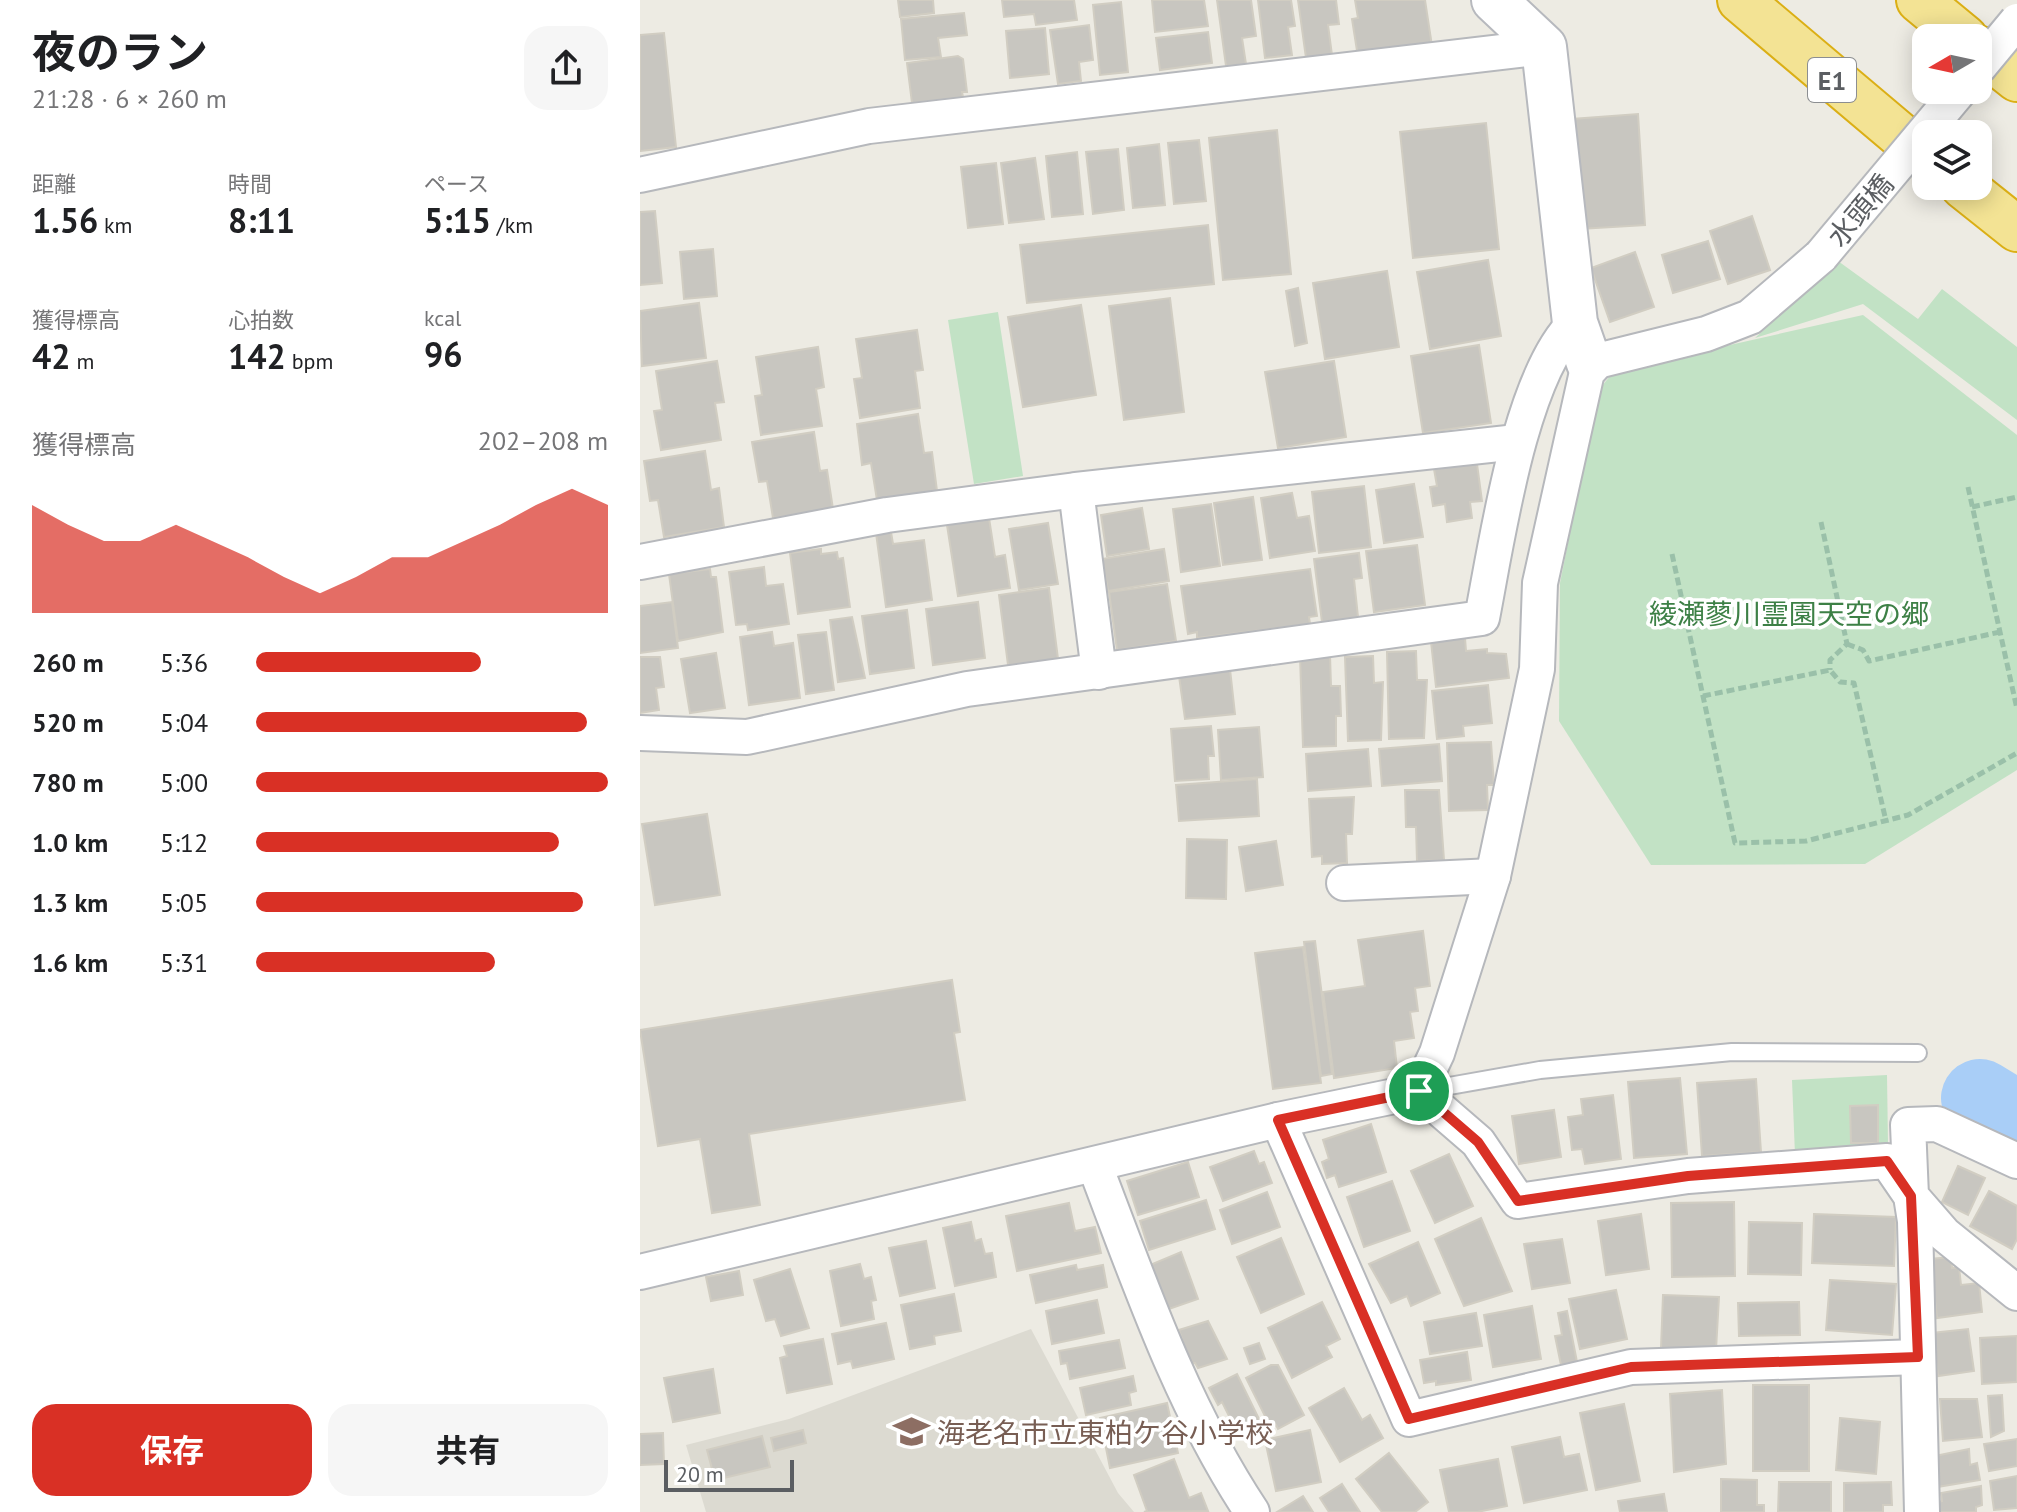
<!DOCTYPE html>
<html lang="ja">
<meta charset="utf-8">
<style>
body{margin:0;font-family:"PT Sans","Noto Sans JP",sans-serif;background:#f6f6f6;color:#202124;height:100vh;display:flex;flex-direction:column;font-size:30px;white-space:nowrap}
*{box-sizing:border-box;margin:0}
p{font-size:26px;color:#757577}
.icon{flex:none;width:44px;height:44px;fill:none;stroke:currentColor;stroke-width:2;stroke-linecap:round;stroke-linejoin:round}
.map{position:relative;flex:1;overflow:hidden}
.sheet{display:flex;flex-direction:column;background:#fff;width:640px}
.sheet>*{flex:none}
.needle{width:52px;rotate:261deg}
.fabs{position:absolute;left:1272px;top:24px;display:grid;gap:16px}
.fabs a{display:grid;place-items:center;width:80px;height:80px;border-radius:16px;background:#fff;box-shadow:0 4px 20px #0003;font-size:40px}
.scale{position:absolute;left:24px;bottom:20px;width:130px;box-sizing:border-box;padding-left:8px;border:4px solid #5b5e62;border-top:0;font-size:22px;line-height:28px;white-space:nowrap;color:#5b5e62;-webkit-text-stroke:6px #fff;paint-order:stroke}
.pin{position:absolute;display:grid;place-items:center;width:68px;height:68px;color:#fff;margin:-34px;border:4px solid #fff;border-radius:50%;box-shadow:0 2px 8px #0007}
.round{display:grid;place-items:center;flex:none;width:84px;height:84px;border-radius:24px;background:#f6f6f6}
.summary{display:flex;align-items:center;justify-content:space-between;height:136px;padding:0 32px}
h1{font-size:44px;font-weight:700;line-height:60px}
.stats{display:grid;grid-template-columns:repeat(3,1fr);gap:12px;height:136px;padding:8px 32px}
.stats div{display:grid;align-content:center}
.stats b{font-size:34px;font-weight:700}
.stats small{font-size:22px;font-weight:400}
.stats p{font-size:22px}
.chart{height:224px;padding:16px 32px}
.chart p{display:flex;justify-content:space-between}
.chart svg{width:100%;height:144px;margin-top:8px;fill:#d93025;opacity:.7}
.action{display:flex;gap:16px;margin-top:auto;padding:16px 32px}
.action a{flex:1;height:92px;border-radius:24px;background:#d93025;color:#fff;font-size:32px;font-weight:700;line-height:92px;text-align:center}
.action a+a{background:#f6f6f6;color:#202124}
ul{padding:0 32px;list-style:none;font-size:26px}
li{display:grid;grid-template-columns:128px 96px 1fr;align-items:center;height:60px}
li i{height:20px;border-radius:10px;background:#d93025}
main{display:flex;flex:1;min-height:0}
.map>svg:first-child{display:block}
.education{fill:#dcdad1}
.green{fill:#c2e2c5}
.lines{fill:none;stroke-linecap:round;stroke-linejoin:round}
.river{stroke:#a9cef7;stroke-width:78}
.building{fill:#c8c6c0;stroke:#d1cdc2;stroke-width:2}
.lane-casing{stroke:#b6b8bc;stroke-width:20}
.street-casing{stroke:#b6b8bc;stroke-width:38}
.secondary-casing{stroke:#b7b9be;stroke-width:48}
.highway-casing{stroke:#dbaf15;stroke-width:48}
.path{stroke:#9ac0a9;stroke-width:5;stroke-dasharray:8 4;stroke-linecap:butt}
.lane{stroke:#fff;stroke-width:16}
.street{stroke:#fff;stroke-width:34}
.secondary{stroke:#fff;stroke-width:44}
.highway{stroke:#f3e394;stroke-width:44}
.street-bridge-casing{stroke:#b6b8bc;stroke-width:38;stroke-linecap:butt}
.street-bridge{stroke:#fff;stroke-width:34}
.route-casing{stroke:#fff;stroke-width:16}
.route{stroke:#d93025;stroke-width:10}
.labels{text-anchor:middle;dominant-baseline:central;stroke-width:7;stroke-linejoin:round;paint-order:stroke}
.shield{fill:#fff;stroke:#8c8e91;stroke-width:2}
.shield-label{font-size:26px;font-weight:bold;fill:#5b5e62}
.street-label{font-size:28px;fill:#5b5e62;stroke:#fff}
.park-label{font-size:28px;fill:#3d8046;stroke:#fff}
.education-label{font-size:28px;fill:#785e54;stroke:#fff;text-anchor:start}
</style>
<main>
<section class="sheet">
<div class="summary"><div><h1>夜のラン</h1><p>21:28 · 6 × 260 m</p></div><a class="round"><svg class="icon" aria-label="share" viewBox="0 0 24 24"><path d="M12 15V3M7 8l5-5 5 5M5 13v7h14v-7"/></svg></a></div>
<div class="stats">
<div><p>距離</p><b>1.56<small> km</small></b></div>
<div><p>時間</p><b>8:11</b></div>
<div><p>ペース</p><b>5:15<small> /km</small></b></div>
</div>
<div class="stats">
<div><p>獲得標高</p><b>42<small> m</small></b></div>
<div><p>心拍数</p><b>142<small> bpm</small></b></div>
<div><p>kcal</p><b>96</b></div>
</div>
<div class="chart"><p><span>獲得標高</span>202–208 m</p>
<svg viewBox="0 0 160 44" preserveAspectRatio="none"><path d="M0 44V11L10 17L20 22L30 22L40 17L50 22L60 27L70 33L80 38L90 33L100 27L110 27L120 22L130 17L140 11L150 6L160 11V44z"/></svg>
</div>
<ul>
<li><b>260 m</b>5:36<i style="width:64%"></i></li>
<li><b>520 m</b>5:04<i style="width:94%"></i></li>
<li><b>780 m</b>5:00<i style="width:100%"></i></li>
<li><b>1.0 km</b>5:12<i style="width:86%"></i></li>
<li><b>1.3 km</b>5:05<i style="width:93%"></i></li>
<li><b>1.6 km</b>5:31<i style="width:68%"></i></li>
</ul>
<div class="action"><a>保存</a><a>共有</a></div>
</section>
<div class="map">
<svg width="1377" height="1512" viewBox="0 0 1377 1512">
<rect width="100%" height="100%" fill="#edebe3"/>
<polygon class="education" points="391,1329 478,1493 494,1512 66,1512 46,1445 149,1419"/>
<g class="green">
<polygon points="1198,261 1278,319 1302,289 1377,347 1377,420 1223,304 1115,338"/>
<polygon points="358,312 383,476 334,484 308,320"/>
<polygon points="1223,315 1377,435 1377,770 1225,864 1011,865 919,721 920,583 958,391 974,371"/>
<polygon points="1247,1075 1248,1144 1229,1155 1155,1155 1152,1080"/>
</g>
<g class="lines">
<polyline class="river" points="1340,1098 1377,1121"/>
</g>
<g class="building">
<polygon points="258,0 293,0 294,13 260,17"/>
<polygon points="362,0 434,0 437,20 396,25 394,14 364,17"/>
<polygon points="512,0 564,0 568,26 515,32"/>
<polygon points="577,0 611,0 616,36 602,38 606,64 586,66"/>
<polygon points="618,0 651,0 655,26 648,27 652,55 625,58"/>
<polygon points="658,0 696,0 699,24 688,25 692,55 666,58"/>
<polygon points="715,0 785,0 792,46 718,57 712,19 718,18"/>
<polygon points="481,2 488,72 460,75 453,5"/>
<polygon points="324,13 327,35 298,38 301,57 265,60 261,19"/>
<polygon points="449,25 453,60 439,62 441,81 418,84 410,30"/>
<polygon points="405,28 409,74 370,78 366,31"/>
<polygon points="568,32 572,63 520,70 516,38"/>
<polygon points="24,33 36,147 0,151 0,35"/>
<polygon points="318,56 323,59 327,92 322,92 323,97 272,103 267,63"/>
<polygon points="998,114 1005,225 940,229 932,119"/>
<polygon points="846,123 859,249 773,258 760,132"/>
<polygon points="637,130 651,274 583,280 569,138"/>
<polygon points="559,140 566,201 534,204 528,143"/>
<polygon points="519,144 525,205 493,208 487,148"/>
<polygon points="478,149 484,210 453,214 446,152"/>
<polygon points="437,152 443,214 412,217 406,156"/>
<polygon points="395,158 404,219 369,223 361,163"/>
<polygon points="356,163 363,224 328,228 321,167"/>
<polygon points="15,211 22,283 0,285 0,212"/>
<polygon points="1112,216 1130,270 1088,284 1070,231"/>
<polygon points="568,225 574,284 387,303 380,245"/>
<polygon points="1068,241 1080,279 1033,293 1022,255"/>
<polygon points="73,249 77,296 44,299 40,252"/>
<polygon points="995,252 1014,307 970,322 951,268"/>
<polygon points="848,260 861,336 790,349 777,272"/>
<polygon points="747,271 759,347 685,359 673,283"/>
<polygon points="658,288 667,343 655,346 646,291"/>
<polygon points="530,298 544,412 484,420 469,306"/>
<polygon points="59,303 66,358 2,366 0,311"/>
<polygon points="441,305 456,395 383,407 368,317"/>
<polygon points="277,330 283,370 275,371 280,408 220,418 214,379 222,378 216,339"/>
<polygon points="839,345 851,423 783,433 771,356"/>
<polygon points="178,347 184,387 176,389 182,426 121,435 115,396 122,395 116,357"/>
<polygon points="77,361 84,402 75,403 81,440 21,450 14,411 22,410 16,371"/>
<polygon points="694,361 706,437 638,448 625,372"/>
<polygon points="278,414 284,453 292,452 297,491 237,500 231,463 222,465 217,424"/>
<polygon points="174,432 180,471 187,470 193,509 133,518 127,481 119,482 112,442"/>
<polygon points="65,451 71,490 79,488 84,527 24,537 18,500 10,501 4,461"/>
<polygon points="837,464 842,501 830,502 832,518 807,522 805,504 793,506 790,487 797,486 794,469"/>
<polygon points="774,484 783,537 744,543 736,490"/>
<polygon points="724,486 731,547 679,553 672,492"/>
<polygon points="652,493 657,518 669,516 675,551 630,558 621,498"/>
<polygon points="613,497 622,560 583,565 574,503"/>
<polygon points="571,504 580,566 541,572 533,509"/>
<polygon points="502,508 509,549 467,556 461,515"/>
<polygon points="349,518 355,557 365,555 370,588 318,596 307,525"/>
<polygon points="408,523 418,584 379,590 369,529"/>
<polygon points="251,532 253,544 284,540 292,600 246,607 236,533"/>
<polygon points="777,545 785,605 734,612 726,551"/>
<polygon points="181,549 181,554 197,552 198,559 203,558 210,607 158,614 150,553"/>
<polygon points="524,549 529,581 468,591 462,559"/>
<polygon points="719,553 722,578 714,579 718,617 682,622 674,559"/>
<polygon points="124,567 126,586 143,584 149,624 108,630 107,624 96,625 89,572"/>
<polygon points="70,569 71,577 76,577 83,632 38,641 29,574"/>
<polygon points="670,569 677,616 669,617 670,624 557,638 557,632 548,634 541,586"/>
<polygon points="527,584 536,641 477,650 469,592"/>
<polygon points="409,588 418,659 368,665 359,595"/>
<polygon points="32,602 38,648 0,653 0,606"/>
<polygon points="338,602 345,658 293,665 286,609"/>
<polygon points="267,610 274,668 230,674 222,616"/>
<polygon points="212,617 225,678 198,682 190,620"/>
<polygon points="132,632 134,646 153,643 160,698 109,705 100,637"/>
<polygon points="186,632 194,690 166,694 158,635"/>
<polygon points="825,638 826,651 847,649 847,653 866,654 869,678 796,687 791,642"/>
<polygon points="776,651 777,680 787,680 784,738 749,739 747,652"/>
<polygon points="76,653 85,708 50,713 41,659"/>
<polygon points="690,655 691,686 700,686 701,716 696,716 696,746 663,747 660,656"/>
<polygon points="733,656 734,683 743,682 741,740 708,741 705,657"/>
<polygon points="0,657 20,657 24,687 16,688 19,710 0,713"/>
<polygon points="590,669 595,714 545,719 539,676"/>
<polygon points="848,685 852,723 823,726 824,736 797,739 792,691"/>
<polygon points="571,726 574,756 568,756 569,779 535,781 531,729"/>
<polygon points="619,727 623,777 581,780 578,730"/>
<polygon points="851,742 854,785 847,785 848,810 809,811 807,743"/>
<polygon points="799,744 802,781 742,786 739,749"/>
<polygon points="728,749 731,786 668,791 666,754"/>
<polygon points="617,779 619,816 539,821 536,785"/>
<polygon points="765,790 799,790 804,860 777,861 776,827 766,827"/>
<polygon points="714,797 712,834 706,834 707,863 682,864 682,856 672,857 669,799"/>
<polygon points="67,814 80,895 15,905 2,824"/>
<polygon points="547,839 587,840 586,899 546,898"/>
<polygon points="636,841 643,885 606,891 599,847"/>
<polygon points="783,931 790,986 775,988 778,1011 770,1012 774,1038 754,1041 757,1068 694,1078 683,992 725,986 718,940"/>
<polygon points="675,941 692,1074 681,1076 664,942"/>
<polygon points="663,947 681,1083 633,1089 615,953"/>
<polygon points="312,980 320,1032 314,1033 325,1100 109,1134 120,1205 72,1213 60,1139 18,1146 0,1030"/>
<polygon points="1040,1078 1047,1154 994,1158 988,1082"/>
<polygon points="1116,1079 1121,1152 1062,1156 1057,1083"/>
<polygon points="973,1095 981,1159 945,1164 942,1149 932,1150 928,1117 943,1115 941,1099"/>
<polygon points="1238,1105 1238,1143 1211,1143 1210,1106"/>
<polygon points="914,1110 921,1157 879,1164 872,1116"/>
<polygon points="731,1124 746,1172 699,1187 695,1175 687,1178 682,1162 689,1159 683,1140"/>
<polygon points="614,1151 619,1164 624,1162 632,1183 583,1201 570,1167"/>
<polygon points="809,1154 833,1206 795,1223 771,1171"/>
<polygon points="548,1162 559,1197 498,1215 487,1181"/>
<polygon points="1318,1166 1345,1178 1328,1215 1302,1202"/>
<polygon points="752,1181 770,1231 724,1247 707,1197"/>
<polygon points="1349,1191 1377,1206 1377,1239 1372,1249 1330,1226"/>
<polygon points="627,1192 640,1227 592,1244 580,1210"/>
<polygon points="566,1200 575,1229 509,1250 500,1221"/>
<polygon points="1094,1202 1095,1276 1032,1277 1031,1203"/>
<polygon points="429,1203 435,1231 455,1227 461,1253 377,1271 366,1216"/>
<polygon points="1001,1214 1009,1269 966,1275 958,1221"/>
<polygon points="1174,1214 1256,1217 1254,1266 1172,1263"/>
<polygon points="841,1218 872,1291 824,1306 795,1239"/>
<polygon points="331,1222 335,1241 341,1239 345,1254 352,1253 356,1277 315,1286 303,1228"/>
<polygon points="1109,1222 1162,1223 1161,1275 1108,1274"/>
<polygon points="641,1238 664,1294 621,1313 597,1257"/>
<polygon points="922,1239 930,1283 892,1289 884,1244"/>
<polygon points="286,1241 295,1288 260,1296 249,1248"/>
<polygon points="778,1242 800,1293 771,1306 767,1296 751,1303 729,1264"/>
<polygon points="541,1252 558,1299 526,1310 510,1265"/>
<polygon points="1311,1257 1312,1268 1319,1267 1321,1285 1339,1283 1342,1312 1297,1318 1290,1259"/>
<polygon points="220,1264 224,1279 231,1277 236,1300 231,1301 234,1319 201,1326 190,1271"/>
<polygon points="436,1265 437,1270 463,1265 467,1287 396,1303 390,1275"/>
<polygon points="150,1269 169,1328 141,1336 135,1319 126,1321 114,1280"/>
<polygon points="99,1271 103,1295 71,1301 66,1277"/>
<polygon points="1190,1280 1256,1284 1252,1335 1186,1330"/>
<polygon points="976,1290 987,1339 940,1349 929,1299"/>
<polygon points="314,1294 321,1331 294,1336 295,1344 270,1349 261,1305"/>
<polygon points="1023,1295 1079,1297 1076,1350 1021,1348"/>
<polygon points="457,1300 464,1333 412,1344 406,1311"/>
<polygon points="682,1302 700,1339 686,1346 692,1357 652,1378 628,1328"/>
<polygon points="1159,1302 1160,1335 1099,1336 1098,1303"/>
<polygon points="892,1306 901,1359 853,1367 844,1315"/>
<polygon points="927,1311 937,1362 921,1365 915,1336 922,1335 918,1313"/>
<polygon points="836,1313 842,1346 790,1354 784,1322"/>
<polygon points="568,1321 587,1359 558,1368 555,1363 550,1364 539,1330"/>
<polygon points="246,1323 254,1359 213,1368 211,1361 198,1364 192,1334"/>
<polygon points="1328,1329 1334,1371 1298,1376 1292,1333"/>
<polygon points="1377,1336 1377,1382 1342,1384 1340,1338"/>
<polygon points="183,1339 192,1384 147,1393 140,1358 147,1356 144,1346"/>
<polygon points="479,1340 485,1368 430,1379 427,1363 421,1364 419,1351"/>
<polygon points="619,1343 625,1359 610,1364 604,1348"/>
<polygon points="827,1352 831,1380 796,1385 796,1381 784,1383 780,1360"/>
<polygon points="631,1365 638,1365 664,1415 638,1429 636,1425 631,1428 606,1378"/>
<polygon points="73,1369 80,1413 33,1422 24,1378"/>
<polygon points="597,1374 620,1421 597,1432 582,1402 578,1405 569,1388"/>
<polygon points="493,1376 496,1391 489,1393 491,1405 446,1415 440,1388"/>
<rect x="1113" y="1385" width="56" height="86"/>
<polygon points="704,1388 722,1420 730,1415 743,1438 700,1462 669,1408"/>
<polygon points="1082,1390 1086,1464 1034,1472 1030,1394"/>
<polygon points="1362,1395 1364,1431 1351,1437 1348,1396"/>
<polygon points="1300,1399 1337,1399 1342,1437 1303,1441"/>
<polygon points="527,1403 538,1453 470,1468 460,1418"/>
<polygon points="984,1404 1000,1481 956,1490 940,1413"/>
<polygon points="1200,1418 1240,1422 1236,1474 1196,1470"/>
<polygon points="163,1430 166,1443 134,1451 131,1438"/>
<polygon points="670,1430 681,1482 636,1491 625,1440"/>
<polygon points="23,1433 24,1464 0,1465 0,1434"/>
<polygon points="122,1436 130,1467 75,1480 67,1450"/>
<polygon points="920,1437 924,1457 939,1454 947,1490 884,1503 872,1447"/>
<polygon points="1377,1439 1377,1466 1349,1471 1344,1444"/>
<polygon points="1329,1449 1330,1465 1337,1463 1340,1480 1297,1487 1290,1457"/>
<polygon points="749,1453 788,1502 775,1512 742,1512 716,1479"/>
<polygon points="534,1459 549,1498 561,1493 568,1511 504,1512 507,1511 494,1475"/>
<polygon points="858,1459 867,1506 837,1512 809,1512 800,1470"/>
<polygon points="1377,1476 1377,1508 1354,1510 1350,1481"/>
<polygon points="1081,1479 1117,1480 1117,1505 1124,1505 1124,1512 1081,1512"/>
<polygon points="1139,1482 1191,1482 1191,1512 1138,1512"/>
<polygon points="1251,1482 1252,1505 1243,1505 1243,1512 1204,1512 1204,1483"/>
<polygon points="702,1484 720,1512 689,1512 680,1498"/>
<polygon points="1341,1486 1342,1505 1336,1507 1336,1512 1298,1512 1296,1503 1302,1501 1301,1493"/>
<polygon points="1024,1494 1027,1512 980,1512 978,1501"/>
<polygon points="663,1496 673,1512 637,1512"/>
</g>
<g class="lines">
<defs>
<polyline id="lane" points="781,1091 900,1070 1092,1052 1278,1053"/>
<g id="street">
<polyline points="0,175 229,126 904,47"/>
<polyline points="1181,256 1110,317 1066,334 949,363 900,583 897,669 853,876 797,1053 779,1091 838,1142 878,1201 1048,1176 1247,1161 1271,1196 1275,1221 1282,1512"/>
<polyline points="436,490 459,672"/>
<polyline points="0,562 247,515 436,490 877,442"/>
<path d="M0,733L107,737L327,689L842,618C857,541 880,376 935,323"/>
<polyline points="704,883 853,876"/>
<polyline points="638,1120 769,1419 991,1367 1278,1357"/>
<polyline points="1377,1161 1297,1124 1268,1125 1271,1196 1304,1234 1377,1293"/>
<path d="M455,1166C500,1284 542,1407 612,1512"/>
<polyline points="0,1272 638,1120 779,1091"/>
</g>
<polyline id="secondary" points="854,0 904,47 935,323 949,363"/>
<g id="highway">
<polyline points="1100,0 1286,157"/>
<polyline points="1279,0 1325,38"/>
<polyline points="1338,48 1377,79"/>
<polyline points="1323,186 1377,229"/>
</g>
</defs>
<use href="#lane" class="lane-casing"/>
<use href="#street" class="street-casing"/>
<use href="#secondary" class="secondary-casing"/>
<use href="#highway" class="highway-casing"/>
<g class="path">
<polyline points="1328,487 1377,709"/>
<polyline points="1332,507 1377,497"/>
<polyline points="1181,522 1207,644 1190,660 1190,670"/>
<polyline points="1032,554 1095,843 1166,841 1268,815 1377,753"/>
<polyline points="1207,644 1223,650 1229,661 1360,632"/>
<polyline points="1063,696 1190,670 1200,682 1214,683 1246,821"/>
</g>
<use href="#lane" class="lane"/>
<use href="#street" class="street"/>
<use href="#secondary" class="secondary"/>
<use href="#highway" class="highway"/>
<defs>
<g id="street-bridge">
<polyline points="1338,68 1377,21"/>
<polyline points="1181,256 1320,90"/>
</g>
</defs>
<use href="#street-bridge" class="street-bridge-casing"/>
<use href="#street-bridge" class="street-bridge"/>
</g>
<g class="lines">
<defs>
<polygon id="route" points="779,1091 838,1142 878,1201 1048,1176 1247,1161 1271,1196 1278,1357 991,1367 769,1419 638,1120"/>
</defs>
<use href="#route" class="route-casing"/>
<use href="#route" class="route"/>
</g>
<defs>
<symbol id="school-bare" viewBox="-9 -9 18 18"><path d="M0-5L7-2L0 1L-7-2ZM-4 1L0 2.5L4 1V4Q0 6-4 4Z" fill="#8d6e63" stroke="#fff" stroke-width="2.5" paint-order="stroke"/></symbol>
</defs>
<g fill-rule="evenodd">
<use href="#school-bare" x="246" y="1406" width="51" height="51"/>
</g>
<g class="labels">
<rect class="shield" x="1168" y="58" width="48" height="44" rx="6"/>
<g class="shield-label">
<text x="1192" y="80">E1</text>
</g>
<g class="street-label">
<text transform="translate(1220 210) rotate(-50)">水頭橋</text>
</g>
<g class="park-label">
<text x="1149" y="613">綾瀬蓼川霊園天空の郷</text>
</g>
<g class="education-label">
<text x="297" y="1432">海老名市立東柏ケ谷小学校</text>
</g>
</g>
</svg>
<div class="fabs">
<a><svg class="needle" viewBox="-14 -14 28 28"><path d="M0-13l5 13h-10z" fill="#e53935"/><path d="M0 13l5-13h-10z" fill="#757577"/></svg></a>
<a><svg class="icon" aria-label="layers" viewBox="0 0 24 24"><path d="M12 4l9 5-9 5-9-5zM3 14l9 5 9-5"/></svg></a>
</div>
<div class="scale">20 m</div>
<div class="pin" style="left:779px;top:1091px;background:#1e9e55"><svg class="icon" aria-label="arrive" viewBox="0 0 24 24"><path d="M6 21V4h12l-3 4 3 4H6"/></svg></div>
</div>
</main>
